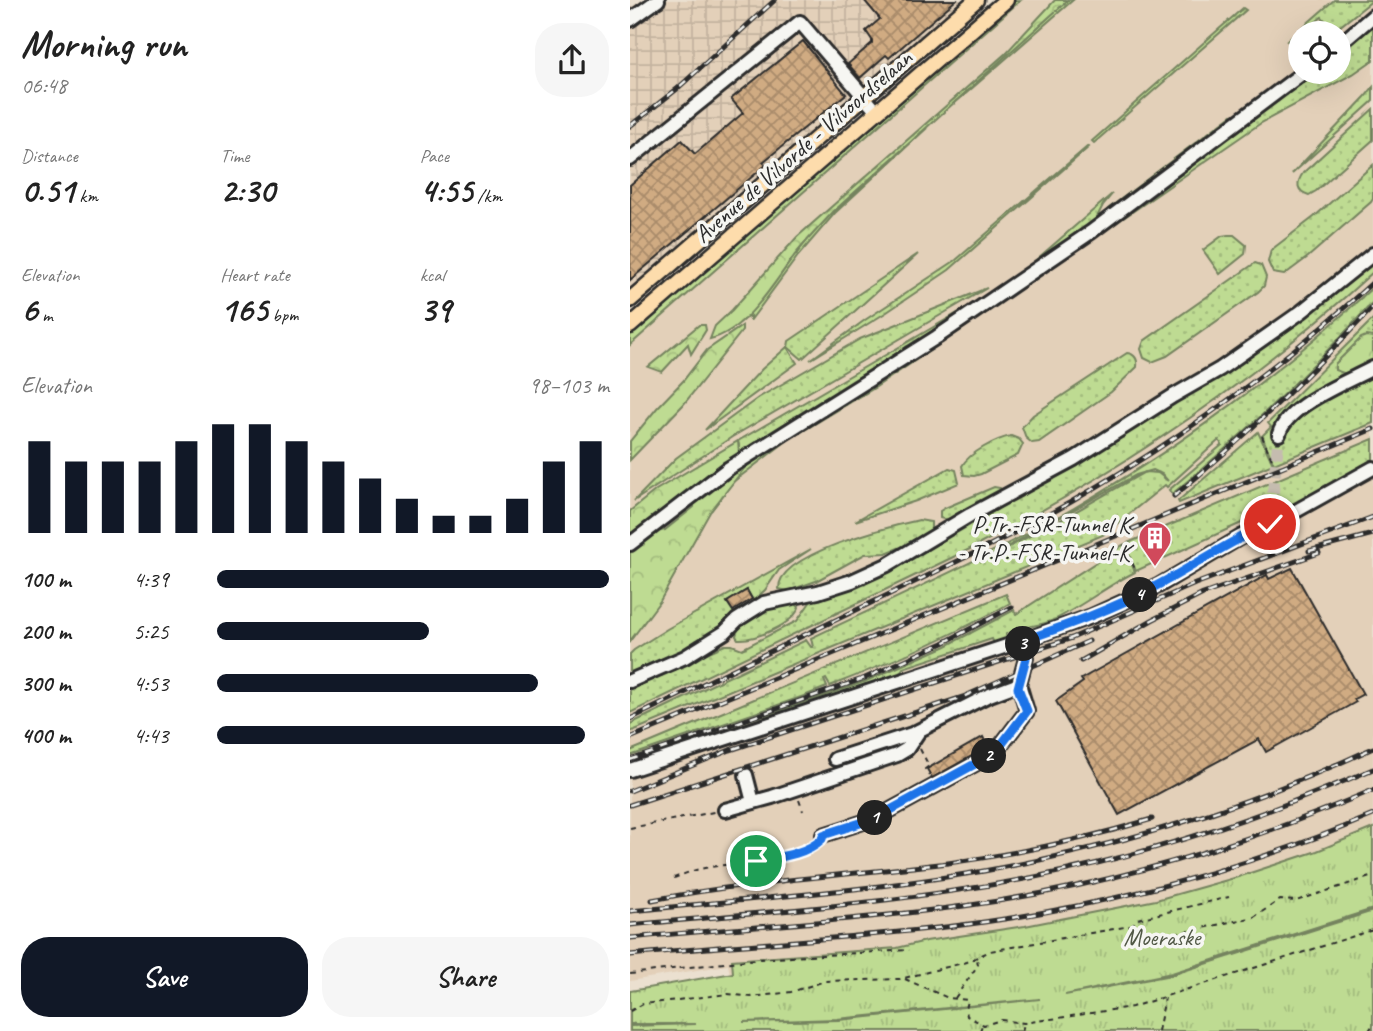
<!DOCTYPE html>
<meta charset="utf-8">
<style>
body{margin:0;font-family:Caveat,sans-serif;background:#f6f6f6;color:#222;height:100vh;display:flex;flex-direction:column;font-size:26px;white-space:nowrap}
*{box-sizing:border-box;margin:0}
p{font-size:23px;color:#767676}
.icon{flex:none;width:38px;height:38px;fill:none;stroke:currentColor;stroke-width:2;stroke-linecap:round;stroke-linejoin:round}
.map{position:relative;flex:1;overflow:hidden}
.panel{display:flex;flex-direction:column;background:#fff;width:630px}
.panel>*{flex:none}
.tools{position:absolute;left:658px;top:21px;display:grid;gap:14px}
.tools a{display:grid;place-items:center;width:63px;height:63px;border-radius:50%;background:#fff;box-shadow:0 7px 28px #0002;font-size:35px}
.pin{position:absolute;display:grid;place-items:center;width:60px;height:60px;color:#fff;margin:-30px;border:4px solid #fff;border-radius:50%;box-shadow:0 2px 7px #0007}
.km{position:absolute;width:35px;height:35px;margin:-18px;border-radius:50%;background:#222;color:#fff;font-size:19px;line-height:35px;text-align:center}
.round{display:grid;place-items:center;flex:none;width:74px;height:74px;border-radius:28px;background:#f6f6f6}
.summary{display:flex;align-items:center;justify-content:space-between;height:119px;padding:0 21px}
h1{font-size:38px;font-weight:700;line-height:52px}
.figures{display:grid;grid-template-columns:repeat(3,1fr);gap:10px;height:119px;padding:7px 21px}
.figures div{display:grid;align-content:center}
.figures b{font-size:35px;font-weight:700}
.figures small{font-size:19px;font-weight:400}
.figures p{font-size:19px}
.chart{height:196px;padding:14px 21px}
.chart p{display:flex;justify-content:space-between}
.chart svg{width:100%;height:126px;margin-top:7px;stroke:#111827;stroke-width:6}
.cta{display:flex;gap:14px;margin-top:auto;padding:14px 21px}
.cta a{flex:1;height:80px;border-radius:28px;background:#111827;color:#fff;font-size:28px;font-weight:700;line-height:80px;text-align:center}
.cta a+a{background:#f6f6f6;color:#222}
ul{padding:0 21px;list-style:none;font-size:23px}
li{display:grid;grid-template-columns:112px 84px 1fr;align-items:center;height:52px}
li i{height:18px;border-radius:9px;background:#111827}
main{display:flex;flex:1;min-height:0}
.map>svg:first-child{display:block}
.built{fill:#e3d0b9;fill-rule:evenodd}
.industrial{fill:url(#industrial-grid)}
.grass{fill:url(#grass-dots);stroke:#74835e;stroke-width:2;fill-rule:evenodd}
.forest{fill:url(#forest-crowns);stroke:#74835e;stroke-width:2}
.park{fill:url(#park-tufts);stroke:#74835e;stroke-width:2;fill-rule:evenodd}
.building{fill:url(#building-cross-hatch);stroke:#2b2b2b;stroke-width:2}
.lines{fill:none;stroke-linecap:round;stroke-linejoin:round}
.minor-tunnel{stroke:#c5bcaf;stroke-width:12;stroke-dasharray:12 6;stroke-linecap:butt}
.minor-casing{stroke:#2b2b2b;stroke-width:18}
.major-casing{stroke:#2b2b2b;stroke-width:19}
.path{stroke:#2b2b2b;stroke-width:2;stroke-dasharray:5 5;stroke-linecap:butt}
.minor{stroke:#f6f6f2;stroke-width:12}
.major{stroke:#fddcac;stroke-width:14}
.rail-casing{stroke:#2b2b2b;stroke-width:5}
.rail{stroke:#f6f6f2;stroke-width:2.5;stroke-dasharray:8;stroke-linecap:butt}
.route-casing{stroke:#fff;stroke-width:14}
.route{stroke:#1a73e8;stroke-width:9}
.labels{text-anchor:middle;dominant-baseline:central;stroke-width:7;stroke-linejoin:round;paint-order:stroke}
.street-label{font-size:24px;fill:#2b2b2b;stroke:#f6f6f2}
.poi-label{font-size:24px;fill:#2b2b2b;stroke:#f6f6f2;text-anchor:end}
.park-label{font-size:24px;fill:#505745;stroke:#f6f6f2}
</style>
<main>
<section class="panel">
<div class="summary"><div><h1>Morning run</h1><p>06:48</p></div><a class="round"><svg class="icon" aria-label="share" viewBox="0 0 24 24"><path d="M12 15V3M7 8l5-5 5 5M5 13v7h14v-7"/></svg></a></div>
<div class="figures">
<div><p>Distance</p><b>0.51<small> km</small></b></div>
<div><p>Time</p><b>2:30</b></div>
<div><p>Pace</p><b>4:55<small> /km</small></b></div>
</div>
<div class="figures">
<div><p>Elevation</p><b>6<small> m</small></b></div>
<div><p>Heart rate</p><b>165<small> bpm</small></b></div>
<div><p>kcal</p><b>39</b></div>
</div>
<div class="chart"><p><span>Elevation</span>98–103 m</p>
<svg viewBox="0 0 160 44" preserveAspectRatio="none"><path d="M5 44V12M15 44V19M25 44V19M35 44V19M45 44V12M55 44V6M65 44V6M75 44V12M85 44V19M95 44V25M105 44V32M115 44V38M125 44V38M135 44V32M145 44V19M155 44V12"/></svg>
</div>
<ul>
<li><b>100 m</b>4:39<i style="width:100%"></i></li>
<li><b>200 m</b>5:25<i style="width:54%"></i></li>
<li><b>300 m</b>4:53<i style="width:82%"></i></li>
<li><b>400 m</b>4:43<i style="width:94%"></i></li>
</ul>
<div class="cta"><a>Save</a><a>Share</a></div>
</section>
<div class="map">
<svg width="743" height="1031" viewBox="0 0 743 1031">
<defs>
<pattern id="industrial-grid" width="8" height="8" patternUnits="userSpaceOnUse" patternTransform="scale(1.75)"><rect width="8" height="8" fill="#e3d0b9"/><path d="M0 4h8M4 0v8" fill="none" stroke="#c3b39f"/></pattern>
<pattern id="grass-dots" width="8" height="8" patternUnits="userSpaceOnUse" patternTransform="scale(1.75)"><rect width="8" height="8" fill="#bedb92"/><path d="M2 2h.1M6 6h.1" fill="none" stroke="#a3bc7e" stroke-width="1.8" stroke-linecap="round"/></pattern>
<pattern id="forest-crowns" width="20" height="18" patternUnits="userSpaceOnUse" patternTransform="scale(1.75)"><rect width="20" height="18" fill="#bedb92"/><path d="M2 6a3 3 0 1 1 6 0M12 15a3 3 0 1 1 6 0" fill="none" stroke="#a3bc7e"/></pattern>
<pattern id="park-tufts" width="24" height="20" patternUnits="userSpaceOnUse" patternTransform="scale(1.75)"><rect width="24" height="20" fill="#bedb92"/><path d="M3 7l-1-3M5 7V3M7 7l1-3M15 17l-1-3M17 17v-4M19 17l1-3" fill="none" stroke="#a3bc7e"/></pattern>
<pattern id="building-cross-hatch" width="8" height="8" patternUnits="userSpaceOnUse" patternTransform="scale(1.75)"><rect width="8" height="8" fill="#d0ab82"/><path d="M0 0l8 8M0 8l8-8" fill="none" stroke="#a98b6b"/></pattern>
</defs>
<rect width="100%" height="100%" fill="#ebe0d0"/>
<filter id="ink" filterUnits="userSpaceOnUse"><feTurbulence type="fractalNoise" baseFrequency=".0143" numOctaves="2"/><feDisplacementMap in="SourceGraphic" scale="14" xChannelSelector="R" yChannelSelector="G"/><feConvolveMatrix kernelMatrix="1 2 1 2 8 2 1 2 1" color-interpolation-filters="sRGB"/></filter>
<g filter="url(#ink)">
<path class="built" d="M383,0H743V828L687,851L608,877L526,900L378,929L296,941L267,948L103,960V973L100,974L98,965L0,981V333ZM670,33H709V72H670Z"/>
<polygon class="industrial" points="12,0 334,0 139,175 0,290 0,8"/>
<g class="grass">
<polygon points="438,0 443,0 324,104 331,95"/>
<polygon points="704,0 743,0 704,31 692,17 682,25 689,33 686,33 681,28 678,33 670,33 670,47 657,41"/>
<polygon points="613,8 616,10 464,143 462,141"/>
<polygon points="743,21 743,60 723,74 631,123 344,321 246,387 158,440 103,482 81,511 87,481 280,358 679,72 709,72 709,49"/>
<polygon points="743,87 743,101 662,174 735,97"/>
<path d="M743,109V140L686,191L679,195C666,191 666,183 673,173Z"/>
<polygon points="602,115 606,117 474,215 478,209"/>
<polygon points="297,128 205,213 168,256 120,321 121,316 116,318 182,234 204,211"/>
<polygon points="458,146 459,147 319,270 257,312 180,360 235,320 326,260"/>
<polygon points="743,165 743,199 741,202 678,257 654,275 643,273 638,262 641,250 684,217"/>
<polygon points="482,194 473,205 465,221 402,269 400,265"/>
<polygon points="598,235 604,235 616,245 615,254 590,274 573,250 592,236"/>
<polygon points="288,254 172,359 158,347 159,341"/>
<path d="M743,260V272C622,383 490,472 344,547L0,713V686L95,645H102L112,649L167,621L181,601L247,576L279,560L483,443L524,416L596,372L680,312Z"/>
<polygon points="625,263 631,265 636,277 634,286 628,292 537,356 522,362 514,358 511,349 514,341"/>
<polygon points="390,273 392,277 105,460 109,446 108,441 348,301"/>
<path d="M743,287V302C681,370 614,435 542,494L539,490L592,445L589,440L537,487L535,485L473,535L0,732V724L176,640L181,647H183L181,638C269,596 359,556 444,508C551,446 652,372 743,287ZM523,470L532,474L538,481L528,473L515,472L427,522L350,562L506,475Z"/>
<polygon points="357,288 102,437 4,501 46,458 128,398 230,339"/>
<polygon points="743,319 743,365 655,417 647,434 646,443 649,443 650,434 665,414 743,371 743,423 644,464 632,436 641,427 638,423"/>
<polygon points="157,347 167,363 75,430 132,369"/>
<path d="M497,353C505,354 508,359 507,367L481,392L409,442L402,443L396,438L392,427L403,415Z"/>
<polygon points="628,432 643,464 549,503 548,501"/>
<path d="M381,436L389,439L393,444L388,455L351,474L344,476L334,475L332,466C339,453 366,439 381,436Z"/>
<path d="M743,439V459L655,510L642,516L643,503L641,502L639,515L618,520L506,571L496,551L505,572C477,586 452,606 424,620C408,627 390,626 376,634V641L365,645L362,639L273,668L268,676L0,764L236,681L316,646L384,610L386,614L493,545Z"/>
<polygon points="319,468 326,470 329,483 286,501 225,521"/>
<path d="M364,487L370,488L371,494C357,501 325,524 310,518V511L315,508Z"/>
<path d="M289,520L301,522V533L296,537L256,553L235,554L186,581L158,591L149,589C146,554 262,526 289,520Z"/>
<path d="M181,549L149,570L135,590L123,601L117,590L97,602L104,613L103,617C70,647 40,658 0,675V654L4,650L37,629Z"/>
<path d="M376,594L380,603C322,636 262,662 200,686L196,679L194,680L197,687L174,696L0,756V751Z"/>
<path d="M160,603H165L169,607C164,624 126,640 108,639L106,636C110,614 141,607 160,603Z"/>
</g>
<g class="forest">
<polygon points="383,0 391,0 0,345 0,333"/>
<path d="M425,0H438L204,211C190,226 177,240 164,256C144,283 116,331 80,339L85,326L102,310L167,237L376,53Z"/>
<polygon points="69,325 75,325 76,330 61,354 58,344 32,372 18,367"/>
<polygon points="112,326 112,331 53,405 0,460 0,441 27,408 53,381 77,350"/>
<polygon points="736,336 743,337 743,359 716,374 705,370 705,364 731,338"/>
<polygon points="108,441 109,453 105,460 0,538 0,511 26,490"/>
<polygon points="124,456 80,512 30,601 0,641 0,549 21,533 35,530 64,507 64,499"/>
</g>
<path class="park" d="M743,828V909L542,973L435,995L541,975L743,911V1031H0V1026L66,1024H0V991L103,973L102,960L267,948L296,941L395,926L526,900L608,877L687,851ZM410,999L209,1020L113,1022L207,1019Z"/>
<g class="building">
<polygon points="234,0 326,0 259,58 256,55 230,78 218,64 242,43 242,40 236,31 250,19"/>
<polygon points="173,41 216,94 133,162 136,165 0,280 0,185 52,140 65,154 113,113 101,99"/>
<polygon points="662,568 733,694 724,699 726,702 636,752 629,739 489,815 426,701 453,682 451,679 637,575 639,579"/>
<polygon points="117,590 122,599 103,611 97,602"/>
<polygon points="353,737 358,747 302,778 297,769"/>
</g>
<g class="lines">
<polyline class="minor-tunnel" points="641,511 649,434"/>
<defs>
<g id="minor">
<polyline points="0,20 28,0"/>
<polyline points="709,45 743,16"/>
<polyline points="0,159 170,22 247,112"/>
<path d="M649,434C657,405 717,382 743,368"/>
<polyline points="0,544 99,468 307,337 461,232 674,72"/>
<polyline points="0,681 55,657 95,632 107,620 134,603 188,592 222,581 257,565 340,515 444,459 543,396 590,369 671,312 743,254"/>
<polyline points="205,759 282,734 357,696 389,684 396,658 392,641"/>
<polyline points="0,770 392,641 462,616 528,586 611,537 657,516 743,468"/>
<polyline points="116,775 123,802"/>
<polyline points="95,810 142,797 267,755 277,749 289,731"/>
<polyline points="193,835 246,818 365,753 397,711 389,684"/>
</g>
<g id="major">
<polyline points="0,300 346,0"/>
<polyline points="0,326 376,0"/>
</g>
</defs>
<use href="#minor" class="minor-casing"/>
<use href="#major" class="major-casing"/>
<g class="path">
<polyline points="632,436 643,462"/>
<polyline points="494,545 506,571"/>
<polyline points="290,749 299,766 295,769 299,776"/>
<polyline points="169,800 173,811"/>
<polyline points="0,828 84,812"/>
<path d="M44,878C52,875 61,871 70,869C105,861 159,864 188,843"/>
<polyline points="501,926 508,919 599,897"/>
<polyline points="0,974 128,959 279,950"/>
<polyline points="275,979 318,998 338,1000 336,1010 337,1016 354,1025 371,1020 394,1023 502,1007 743,930"/>
<polyline points="325,998 348,965 347,959"/>
<polyline points="0,1011 13,1004 98,994 122,997 161,992 195,981 270,979 337,962 360,951 500,926 516,937 539,935 624,917 650,900 666,901 743,876"/>
<polyline points="350,1031 352,1025"/>
<polyline points="392,1031 394,1024"/>
<polyline points="528,1031 535,998"/>
<polyline points="739,1031 743,1024"/>
</g>
<use href="#minor" class="minor"/>
<use href="#major" class="major"/>
<defs>
<g id="rail">
<polyline points="0,126 47,89 145,0"/>
<path d="M544,496C615,438 680,374 743,307"/>
<polyline points="679,551 743,534"/>
<polyline points="451,661 522,620 573,594 689,553"/>
<path d="M0,719C81,680 162,641 243,602C309,570 376,539 441,502C549,440 651,366 743,282"/>
<polyline points="0,738 743,429"/>
<polyline points="0,760 235,678 313,643 382,607"/>
<polyline points="0,791 100,750 442,638 565,584 743,517"/>
<polyline points="0,805 333,697 459,641"/>
<path d="M22,900C119,881 220,875 318,863C387,854 456,839 522,819"/>
<path d="M0,911C118,899 237,891 354,871C488,847 620,806 743,748"/>
<path d="M0,925C135,912 272,903 405,877C522,854 634,816 743,769"/>
<path d="M0,938C123,926 246,920 368,901C497,880 623,841 743,790"/>
<path d="M0,955C127,942 255,938 381,918C505,898 627,864 743,815"/>
</g>
</defs>
<use href="#rail" class="rail-casing"/>
<use href="#rail" class="rail"/>
</g>
</g>
<g class="lines" filter="url(#ink)">
<defs>
<path id="route" d="M126,861C149,857 175,855 192,839L193,835L246,818L365,753L397,711L388,688L396,658L392,641C438,625 483,609 526,586C565,566 600,540 640,524"/>
</defs>
<use href="#route" class="route-casing"/>
<use href="#route" class="route"/>
</g>
<defs>
<symbol id="building-pin" viewBox="-11 -11 22 30"><path d="M0 17L-7.5 6A9.5 9.5 0 1 1 7.5 6Z" fill="#d1495b" stroke="#f6f6f2"/><path d="M-4-6H4V6H1V3H-1V6H-4ZM-2.5-4.3h1.7v1.8h-1.7ZM.8-4.3h1.7v1.8H.8ZM-2.5-1h1.7V.8h-1.7ZM.8-1h1.7V.8H.8Z" fill="#fff"/></symbol>
</defs>
<g fill-rule="evenodd">
<use href="#building-pin" x="506" y="519" width="38" height="52"/>
</g>
<g class="labels">
<g class="street-label">
<text transform="translate(173 146) rotate(-41)">Avenue de Vilvorde - Vilvoordselaan</text>
</g>
<g class="poi-label">
<text x="500" y="524">P.Tr.-FSR-Tunnel K<tspan x="500" dy="28">- Tr.P.-FSR-Tunnel-K</tspan></text>
</g>
<g class="park-label">
<text x="532" y="937">Moeraske</text>
</g>
</g>
</svg>
<div class="tools">
<a><svg class="icon" aria-label="locate" viewBox="0 0 24 24"><circle cx="12" cy="12" r="6"/><path d="M12 2v4M12 18v4M2 12h4M18 12h4"/></svg></a>
</div>
<div class="pin" style="left:126px;top:861px;background:#1e9e55"><svg class="icon" aria-label="arrive" viewBox="0 0 24 24"><path d="M6 21V4h12l-3 4 3 4H6"/></svg></div>
<div class="pin" style="left:640px;top:524px;background:#d93025"><svg class="icon" aria-label="check" viewBox="0 0 24 24"><path d="M5 12l5 5 9-10"/></svg></div>
<b class="km" style="left:245px;top:818px">1</b>
<b class="km" style="left:359px;top:756px">2</b>
<b class="km" style="left:393px;top:644px">3</b>
<b class="km" style="left:510px;top:595px">4</b>
</div>
</main>
